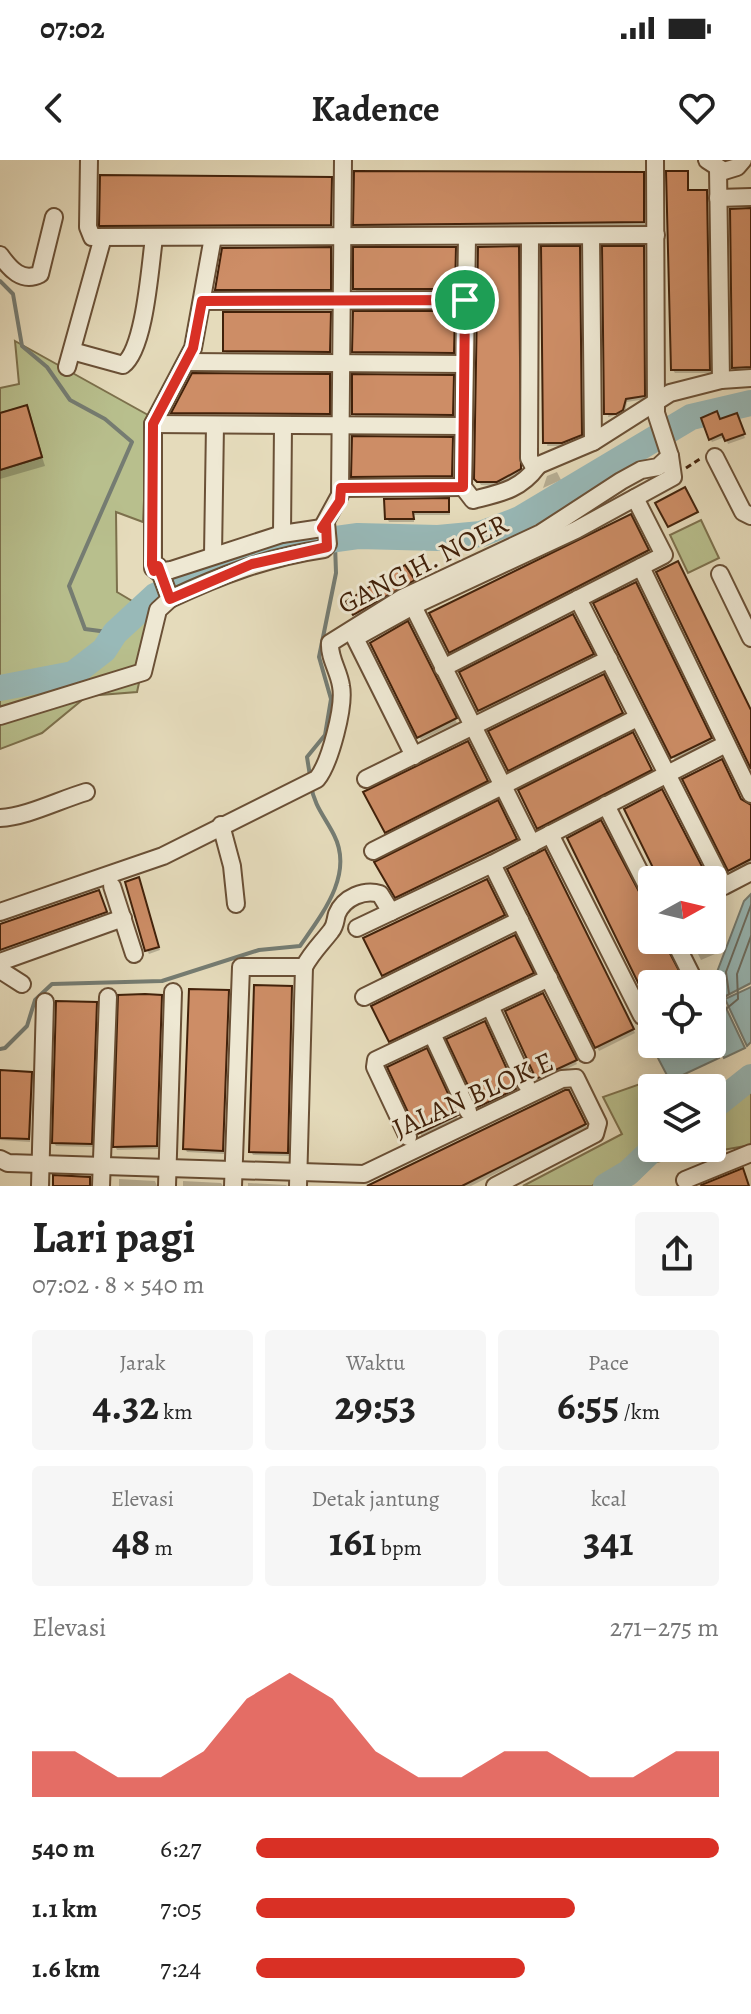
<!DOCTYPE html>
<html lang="id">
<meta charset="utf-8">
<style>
body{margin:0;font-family:Alegreya,serif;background:#f6f6f6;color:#222;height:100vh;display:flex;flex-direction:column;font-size:30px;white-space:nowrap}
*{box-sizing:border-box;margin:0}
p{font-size:26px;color:#767676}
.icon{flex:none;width:44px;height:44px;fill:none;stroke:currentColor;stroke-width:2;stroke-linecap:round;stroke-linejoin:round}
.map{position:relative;height:1026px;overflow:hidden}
.sheet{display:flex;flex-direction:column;background:#fff;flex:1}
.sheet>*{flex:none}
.needle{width:52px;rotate:82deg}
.controls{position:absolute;left:638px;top:706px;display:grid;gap:16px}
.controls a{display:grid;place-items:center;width:88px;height:88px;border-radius:8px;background:#fff;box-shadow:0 4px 20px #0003;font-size:40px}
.pin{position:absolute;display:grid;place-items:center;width:68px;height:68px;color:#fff;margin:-34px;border:4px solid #fff;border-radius:50%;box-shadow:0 2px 8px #0007}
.round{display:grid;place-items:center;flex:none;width:84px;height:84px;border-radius:8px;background:#f6f6f6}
.head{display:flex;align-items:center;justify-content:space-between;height:136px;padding:0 32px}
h1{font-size:44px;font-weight:700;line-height:60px}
.figures{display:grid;grid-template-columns:repeat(3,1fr);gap:12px;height:136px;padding:8px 32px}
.figures div{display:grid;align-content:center;border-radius:8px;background:#f6f6f6;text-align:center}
.figures b{font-size:40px;font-weight:700}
.figures small{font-size:22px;font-weight:400}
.figures p{font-size:22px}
.chart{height:224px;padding:16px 32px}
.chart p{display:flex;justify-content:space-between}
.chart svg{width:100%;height:144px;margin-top:8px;fill:#d93025;opacity:.7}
ul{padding:0 32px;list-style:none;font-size:26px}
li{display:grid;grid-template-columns:128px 96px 1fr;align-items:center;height:60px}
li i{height:20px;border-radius:10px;background:#d93025}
.status{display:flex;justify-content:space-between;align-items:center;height:56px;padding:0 40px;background:#fff;direction:ltr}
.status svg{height:22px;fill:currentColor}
header{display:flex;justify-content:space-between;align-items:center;height:104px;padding:0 32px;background:#fff;font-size:36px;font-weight:700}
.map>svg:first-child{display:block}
.green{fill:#b8bf8d;stroke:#7c704c;stroke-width:2}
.water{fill:#98b9b8;stroke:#757c72;stroke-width:2}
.shadow{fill:#0003}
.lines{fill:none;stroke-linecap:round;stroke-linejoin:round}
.shore{stroke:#6c6d61;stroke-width:2}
.stream{stroke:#757c72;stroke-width:4}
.river{stroke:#98b9b8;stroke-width:26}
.building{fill:#cd8d66;stroke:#41210a;stroke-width:2}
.street-casing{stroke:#6a5036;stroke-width:20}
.path{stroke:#41210a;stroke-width:3;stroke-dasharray:6 4;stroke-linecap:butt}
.street{stroke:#eee8d3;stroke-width:16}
.route-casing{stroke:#fff;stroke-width:16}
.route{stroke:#d93025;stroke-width:10}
.labels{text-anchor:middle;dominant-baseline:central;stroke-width:6;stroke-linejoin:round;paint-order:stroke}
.street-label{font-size:28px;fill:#41210a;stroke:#eee8d3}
</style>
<div class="status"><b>07:02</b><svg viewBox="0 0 49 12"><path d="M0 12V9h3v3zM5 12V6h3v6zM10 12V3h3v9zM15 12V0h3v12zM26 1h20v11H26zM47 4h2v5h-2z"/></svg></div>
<header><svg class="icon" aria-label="back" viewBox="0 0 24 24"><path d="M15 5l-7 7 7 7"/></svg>Kadence<svg class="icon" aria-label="heart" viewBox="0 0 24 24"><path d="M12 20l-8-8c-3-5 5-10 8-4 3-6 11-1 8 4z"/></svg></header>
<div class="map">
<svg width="751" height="1026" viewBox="0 0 751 1026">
<rect width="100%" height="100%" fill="#e5dbbb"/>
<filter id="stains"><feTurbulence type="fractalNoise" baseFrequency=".0025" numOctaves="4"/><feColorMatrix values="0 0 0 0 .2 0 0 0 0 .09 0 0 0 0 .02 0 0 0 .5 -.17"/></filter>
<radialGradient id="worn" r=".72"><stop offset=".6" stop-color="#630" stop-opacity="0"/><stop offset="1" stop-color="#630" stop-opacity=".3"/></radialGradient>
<g class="green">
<polygon points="15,181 148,255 143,362 116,352 117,432 154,454 137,532 87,536 42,573 0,589 0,310 42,297 27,246 0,253 0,228 19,224"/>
<polygon points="701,360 719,398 688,413 670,375"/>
<polygon points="660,917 662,928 652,928 652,988 712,988 712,941 751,926 751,985 627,1007 592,1026 523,1026 622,974 603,937"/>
</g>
<g class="water">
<polygon points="751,734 751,823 724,837 717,812 744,741"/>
<polygon points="710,814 745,888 724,898 712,874 712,824 696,824"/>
<polygon points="751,827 751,882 747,886 725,839"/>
<polygon points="652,878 652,884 712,883 719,898 670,921 649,881"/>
</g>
<g class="shadow">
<polygon points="687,13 689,32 706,32 708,35 711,213 675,213 673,210"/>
<polygon points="643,14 645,65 357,68 355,65"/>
<polygon points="331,19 332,68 103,68 101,64"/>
<polygon points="751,50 751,211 736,211 734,208"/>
<polygon points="518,88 522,312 498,326 481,325 476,318"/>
<polygon points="579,88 583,278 565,286 547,286"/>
<polygon points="643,88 646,239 627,242 625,253 608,257"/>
<polygon points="330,89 332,132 219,133 217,130"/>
<polygon points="455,89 456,132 357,132 355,129"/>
<polygon points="454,153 455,195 356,195 354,192"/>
<polygon points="329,154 331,195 227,194 225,191"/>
<polygon points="193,215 329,216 331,257 175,256 173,253"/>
<polygon points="453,217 454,258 356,257 354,254"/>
<polygon points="26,248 45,306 0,319 0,255"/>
<polygon points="738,259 745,278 728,284 725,277 712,282 710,279 720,261"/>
<polygon points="452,279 453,319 355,320 353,316"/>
<polygon points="557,312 561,320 543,328 547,316"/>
<polygon points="448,340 450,355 414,355 414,362 389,362 387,358"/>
<polygon points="630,356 649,394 452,495 431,453"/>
<polygon points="405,408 416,427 358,460 348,443"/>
<polygon points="635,424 712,582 675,600 596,444"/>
<polygon points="572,456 594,498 482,554 461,513"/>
<polygon points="408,464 457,563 421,580 372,483"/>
<polygon points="603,516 624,557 511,613 491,572"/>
<polygon points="632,575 652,614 540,671 520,631"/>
<polygon points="468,584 488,625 388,675 366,633"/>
<polygon points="685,620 751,646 751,703 732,713"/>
<polygon points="497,643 517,683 399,740 377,703"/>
<polygon points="544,692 635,873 599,891 509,710"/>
<polygon points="486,721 505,759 385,818 366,779"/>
<polygon points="140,723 160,790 149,794 147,790"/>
<polygon points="712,732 726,760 712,767"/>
<polygon points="100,735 107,756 0,794 0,766"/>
<polygon points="514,777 534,817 392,884 374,847"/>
<polygon points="691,780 708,780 715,794 701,800"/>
<polygon points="291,828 289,996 253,995 251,991"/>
<polygon points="228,832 224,994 187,992 185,988"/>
<polygon points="543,835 577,904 540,922 507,852"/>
<polygon points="161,837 158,989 117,990 115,986"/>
<polygon points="96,844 93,987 56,986 54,983"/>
<polygon points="484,863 516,933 483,949 449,880"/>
<polygon points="426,891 458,959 422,977 390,908"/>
<polygon points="0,912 31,914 33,917 30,982 0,980"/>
<polygon points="568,932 587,968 471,1026 387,1026"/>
<polygon points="119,1019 155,1021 157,1026 119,1026"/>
<polygon points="183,1021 221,1023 223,1026 183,1026"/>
<polygon points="248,1023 286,1025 287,1026 248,1026"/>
</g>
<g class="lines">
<g class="shore">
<polyline points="712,836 721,840 729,834 726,812 751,745"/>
<polyline points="712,848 726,849 738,839 737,814 751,776"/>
</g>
<g class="stream">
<polyline points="0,121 13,134 22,186 47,207 70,240 105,259 132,282 69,426 85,469 115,473"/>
<polyline points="310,616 307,597 325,575 331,539 319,497 336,413 335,384"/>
<path d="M0,889L5,888L27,866L35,840L52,824L162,821L259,790L300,786C323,753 354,714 334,675C325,657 314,646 311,625"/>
</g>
<g class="river">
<polyline points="0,528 73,514 104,490 115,473 155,436 214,410 278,387 358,376 438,378 481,374 520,359 691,257 751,243"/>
<polyline points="712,948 751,917"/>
<polyline points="606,1026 628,1013 654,988"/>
</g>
</g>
<g class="building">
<polygon points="354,11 644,12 644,62 353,65"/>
<polygon points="666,11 688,11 688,30 707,30 710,210 671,210"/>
<polygon points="100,15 332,17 331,65 99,66"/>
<polygon points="751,48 751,207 732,208 730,49"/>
<polygon points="519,86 521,309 497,322 477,322 474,319 478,87"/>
<polygon points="541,86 580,86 582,275 562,283 543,283"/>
<polygon points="602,86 644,86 645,236 626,239 623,250 616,254 604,254"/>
<polygon points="331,87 331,130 215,130 222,88"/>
<polygon points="353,87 456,87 455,129 353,129"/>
<polygon points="353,151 455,151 454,193 352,192"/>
<polygon points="223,152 331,152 330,192 223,191"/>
<polygon points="192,213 330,214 330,254 171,253"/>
<polygon points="352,214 454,215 453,255 352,254"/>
<polygon points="27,245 42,297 0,310 0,253"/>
<polygon points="717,251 720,259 737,253 745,274 725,281 722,274 709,280 701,258"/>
<polygon points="352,276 453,277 452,316 351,317"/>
<polygon points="685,327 698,352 668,367 655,343"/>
<polygon points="449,338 449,352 413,352 414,359 385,359 384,339"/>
<polygon points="631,354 649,390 449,493 429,453"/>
<polygon points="678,401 751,550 751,609 656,412"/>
<polygon points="405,405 415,420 353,455 345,442"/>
<polygon points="636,422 712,578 671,598 593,443"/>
<polygon points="573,454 594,494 478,551 459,512"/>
<polygon points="408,461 457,558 417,578 370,483"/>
<polygon points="604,514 623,553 508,611 488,571"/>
<polygon points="633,572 652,610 537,669 518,630"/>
<polygon points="468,581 488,621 385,673 363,632"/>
<polygon points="722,599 741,639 751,645 751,699 728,711 682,619"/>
<polygon points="662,629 709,720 659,720 624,649"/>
<polygon points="498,640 517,679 395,738 374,702"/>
<polygon points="601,660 652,756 652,780 663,780 686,824 652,824 652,851 567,678"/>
<polygon points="545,689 634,869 595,888 507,709"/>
<polygon points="139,717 159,787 145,791 125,722"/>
<polygon points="487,719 505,755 382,816 363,778"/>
<polygon points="99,730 107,752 0,790 0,764"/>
<polygon points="515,775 534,813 389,882 371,846"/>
<polygon points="254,825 292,826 288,993 249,992"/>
<polygon points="189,829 229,830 223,991 183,989"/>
<polygon points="543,833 577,900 536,919 505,851"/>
<polygon points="145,834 162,835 157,986 113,987 118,835"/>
<polygon points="56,841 97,842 92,984 52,983"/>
<polygon points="485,861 516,929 478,947 446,879"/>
<polygon points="427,888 458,955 418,974 387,907"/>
<polygon points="0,910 32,912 29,979 0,978"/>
<polygon points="565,930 569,930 586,964 462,1026 367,1026"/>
<polygon points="743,1008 749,1026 702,1026 701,1025"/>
<polygon points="53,1015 90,1017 90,1026 53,1026"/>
</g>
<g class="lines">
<defs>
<g id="street">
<polyline points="89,0 88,67 92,77 656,75"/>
<polyline points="707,0 724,11 737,7 743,0"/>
<polyline points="718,9 721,220"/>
<polyline points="718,38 751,37"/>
<polyline points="591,76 593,282"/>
<polyline points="213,77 193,188 153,264 153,408 158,412 171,410 282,374 322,368 326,363"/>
<polyline points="530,77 529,298 534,307 593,282 670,233 721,220 751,218"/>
<path d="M467,78L463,327L473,340C500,333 520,330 537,307"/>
<path d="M0,95C10,109 22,123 40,114L54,57"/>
<polyline points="202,141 465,140"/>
<path d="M72,191L123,205C145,189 150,106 154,78"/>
<polyline points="187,202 465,204"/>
<polyline points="67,207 103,77"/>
<polyline points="153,264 464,266"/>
<polyline points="715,297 743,352 751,356"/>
<polyline points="341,328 463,327"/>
<polyline points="322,368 340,335 343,0"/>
<polyline points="282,374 283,266"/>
<polyline points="213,395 215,265"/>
<polyline points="641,407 751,634"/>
<polyline points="720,414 751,478"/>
<path d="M170,439C221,415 269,397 324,389L328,384L326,363"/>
<polyline points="578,439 724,726 751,712"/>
<polyline points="413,446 532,684"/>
<polyline points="443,508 664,395 635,338"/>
<polyline points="0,556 143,512 158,450 170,439 158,406"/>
<polyline points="414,596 355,478 413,446 576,370 673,317 670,296 656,253 655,0"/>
<polyline points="366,619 609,499"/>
<polyline points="606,645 652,736"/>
<path d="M0,658C26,657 59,640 86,632"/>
<polyline points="221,665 232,706 236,744"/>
<polyline points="550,674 642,856"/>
<polyline points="373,691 637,558"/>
<polyline points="112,726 134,794"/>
<path d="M0,752L163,696L317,619C330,603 345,546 341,526C339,511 329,498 330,483L402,438L541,373L621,321L641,310L658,307L670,296"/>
<polyline points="357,768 492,704"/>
<polyline points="674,780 691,814"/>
<polyline points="0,802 123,758"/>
<path d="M304,807C312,792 321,784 331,771C336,765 335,760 337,754C344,737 365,729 380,734L391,752"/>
<polyline points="0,810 22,824"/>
<polyline points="364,837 520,760"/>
<polyline points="490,846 526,924"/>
<polyline points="432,874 468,951"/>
<polyline points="586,894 492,704 726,584"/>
<polyline points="408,977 375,907 376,900 549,818"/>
<polyline points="0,999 8,1003 364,1014 562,919 576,918 598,963 595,974 495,1026"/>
<polyline points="685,1020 751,993"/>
<polyline points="40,1026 45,842"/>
<polyline points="101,1026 108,837"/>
<polyline points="167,1026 173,832"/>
<polyline points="233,1026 241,807 304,807 298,1026"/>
</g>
</defs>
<use href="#street" class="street-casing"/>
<polyline class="path" points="686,308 700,299"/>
<use href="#street" class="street"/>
</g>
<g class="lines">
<defs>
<polygon id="route" points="465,140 463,327 341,328 340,341 322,368 326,363 327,387 252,404 170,439 158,406 154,411 152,405 153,264 193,188 202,141"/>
</defs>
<use href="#route" class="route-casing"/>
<use href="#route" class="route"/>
</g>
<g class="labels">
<g class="street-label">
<text transform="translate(423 404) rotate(-27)">GANG H. NOER</text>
<text transform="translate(473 935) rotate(-24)">JALAN BLOK E</text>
</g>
</g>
<rect width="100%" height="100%" filter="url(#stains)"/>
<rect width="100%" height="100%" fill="url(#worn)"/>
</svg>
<div class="controls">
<a><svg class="needle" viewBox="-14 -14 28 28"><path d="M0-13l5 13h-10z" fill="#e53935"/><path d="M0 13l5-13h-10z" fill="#767676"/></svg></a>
<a><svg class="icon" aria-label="locate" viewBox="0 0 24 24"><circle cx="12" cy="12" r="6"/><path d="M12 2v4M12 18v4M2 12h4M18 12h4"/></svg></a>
<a><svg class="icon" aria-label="layers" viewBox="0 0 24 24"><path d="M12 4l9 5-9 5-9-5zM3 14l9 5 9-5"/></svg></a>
</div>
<div class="pin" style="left:465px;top:140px;background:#1e9e55"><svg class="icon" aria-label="arrive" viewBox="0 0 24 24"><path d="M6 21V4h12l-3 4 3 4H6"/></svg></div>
</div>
<section class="sheet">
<div class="head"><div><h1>Lari pagi</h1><p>07:02 · 8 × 540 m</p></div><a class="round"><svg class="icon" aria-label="share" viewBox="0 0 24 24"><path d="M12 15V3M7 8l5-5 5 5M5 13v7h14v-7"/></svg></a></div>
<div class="figures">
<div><p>Jarak</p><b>4.32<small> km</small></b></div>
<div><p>Waktu</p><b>29:53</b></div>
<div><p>Pace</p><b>6:55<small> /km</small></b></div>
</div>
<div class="figures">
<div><p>Elevasi</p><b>48<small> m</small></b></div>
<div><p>Detak jantung</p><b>161<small> bpm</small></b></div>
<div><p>kcal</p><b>341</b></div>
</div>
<div class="chart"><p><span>Elevasi</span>271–275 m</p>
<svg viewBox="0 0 160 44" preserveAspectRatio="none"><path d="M0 44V30L10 30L20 38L30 38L40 30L50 14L60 6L70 14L80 30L90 38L100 38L110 30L120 30L130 38L140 38L150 30L160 30V44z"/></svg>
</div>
<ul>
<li><b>540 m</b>6:27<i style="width:100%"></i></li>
<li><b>1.1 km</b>7:05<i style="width:69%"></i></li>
<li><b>1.6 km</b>7:24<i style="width:58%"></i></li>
</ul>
</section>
